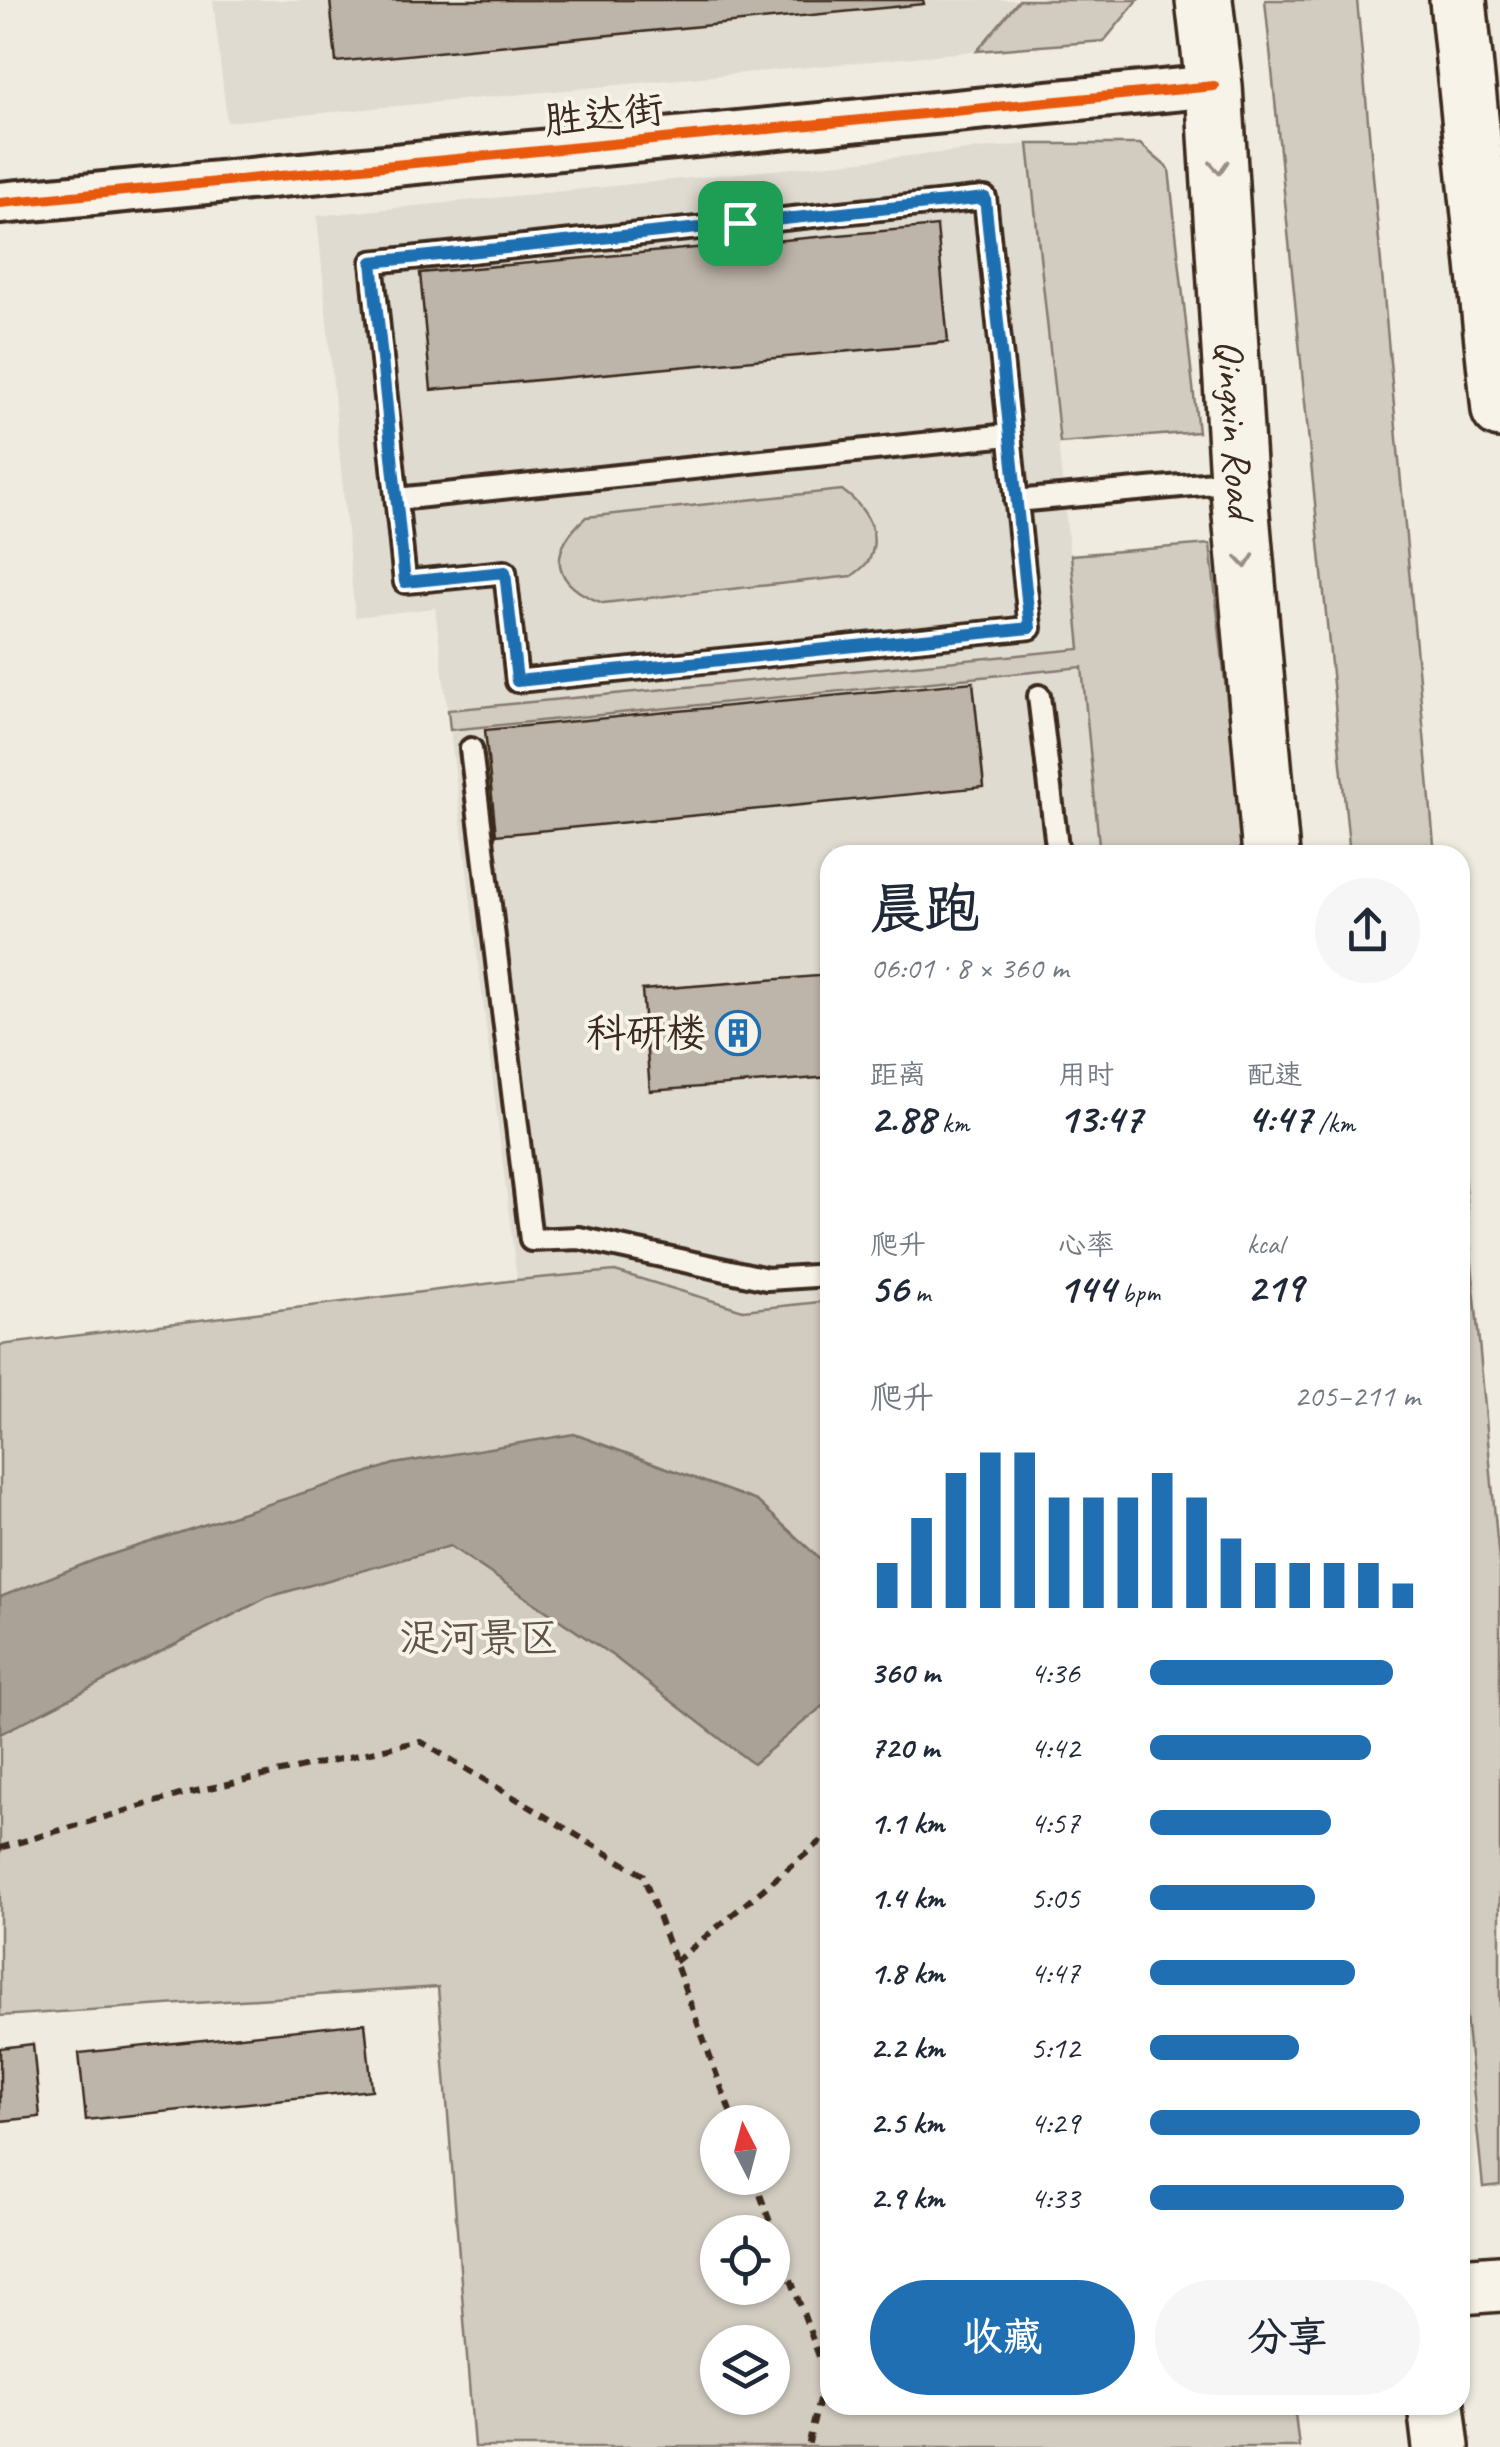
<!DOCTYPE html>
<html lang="zh">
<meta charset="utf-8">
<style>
body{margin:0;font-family:Caveat,"LXGW WenKai TC",sans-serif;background:#f6f6f7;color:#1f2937;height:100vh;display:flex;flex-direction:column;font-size:38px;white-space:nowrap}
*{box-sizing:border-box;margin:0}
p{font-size:32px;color:#747a83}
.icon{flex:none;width:55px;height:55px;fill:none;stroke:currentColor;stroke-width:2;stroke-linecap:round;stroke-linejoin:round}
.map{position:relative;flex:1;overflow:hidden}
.sheet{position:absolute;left:820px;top:845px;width:650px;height:1570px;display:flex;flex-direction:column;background:#fff;border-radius:30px;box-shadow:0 2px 8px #0004}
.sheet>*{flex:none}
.needle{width:65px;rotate:354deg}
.controls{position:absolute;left:700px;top:2105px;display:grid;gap:20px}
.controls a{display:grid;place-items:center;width:90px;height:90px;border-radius:50%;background:#fff;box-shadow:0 2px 8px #0004;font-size:50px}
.pin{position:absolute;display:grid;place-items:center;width:85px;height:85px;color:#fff;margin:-42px;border-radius:20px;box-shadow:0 5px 15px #0006}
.round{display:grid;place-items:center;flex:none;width:105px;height:105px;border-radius:52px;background:#f6f6f7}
.summary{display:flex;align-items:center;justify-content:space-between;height:170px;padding:0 50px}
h1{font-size:55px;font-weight:600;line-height:75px}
.figures{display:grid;grid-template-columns:repeat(3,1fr);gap:15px;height:170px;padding:10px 50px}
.figures div{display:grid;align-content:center}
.figures b{font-size:42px;font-weight:600}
.figures small{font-size:28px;font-weight:400}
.figures p{font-size:28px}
.chart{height:280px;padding:20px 50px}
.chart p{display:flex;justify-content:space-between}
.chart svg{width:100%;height:180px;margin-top:10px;stroke:#1f6fb2;stroke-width:6}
.button{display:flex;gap:20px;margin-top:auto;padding:20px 50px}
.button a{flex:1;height:115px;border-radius:60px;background:#1f6fb2;color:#fff;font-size:40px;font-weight:600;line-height:115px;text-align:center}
.button a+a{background:#f6f6f7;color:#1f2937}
ul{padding:0 50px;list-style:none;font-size:32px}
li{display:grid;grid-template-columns:160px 120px 1fr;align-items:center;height:75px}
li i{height:25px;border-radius:12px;background:#1f6fb2}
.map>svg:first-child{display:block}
.built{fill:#e0dbd0}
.green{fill:#d1cbc0;stroke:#867a6f;stroke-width:2.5;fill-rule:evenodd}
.water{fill:#aaa296;stroke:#7e7266;stroke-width:2.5}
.building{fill:#bdb5aa;stroke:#3b2a1e;stroke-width:2.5}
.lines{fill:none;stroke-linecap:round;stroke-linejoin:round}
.service-casing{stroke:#3b2a1e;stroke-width:28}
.minor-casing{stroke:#3b2a1e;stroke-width:48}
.secondary-casing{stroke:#3b2a1e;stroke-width:62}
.primary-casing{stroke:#3b2a1e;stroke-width:62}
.path{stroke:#3b2a1e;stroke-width:6;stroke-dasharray:10 8;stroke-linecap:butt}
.service{stroke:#f7f3e8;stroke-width:20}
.minor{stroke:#f7f3e8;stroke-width:40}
.secondary{stroke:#f7f3e8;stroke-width:55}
.primary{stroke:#f7f3e8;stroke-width:55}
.cycleway-casing{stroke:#f7f3e8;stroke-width:16}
.cycleway{stroke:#e8590c;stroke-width:10}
.oneway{stroke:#998e83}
.route-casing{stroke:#fff;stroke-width:20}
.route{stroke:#1f6fb2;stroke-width:12}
.labels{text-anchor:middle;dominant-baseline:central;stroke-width:8;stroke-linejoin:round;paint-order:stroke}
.street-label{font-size:40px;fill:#3b2a1e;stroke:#f7f3e8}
.poi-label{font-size:40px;fill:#3b2a1e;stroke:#f7f3e8;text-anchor:end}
.park-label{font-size:40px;fill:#605246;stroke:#f7f3e8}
</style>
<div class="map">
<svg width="1500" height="2447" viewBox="0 0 1500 2447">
<rect width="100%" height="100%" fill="#efebe0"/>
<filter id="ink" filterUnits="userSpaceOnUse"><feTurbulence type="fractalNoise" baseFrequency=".01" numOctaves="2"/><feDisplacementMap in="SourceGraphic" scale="20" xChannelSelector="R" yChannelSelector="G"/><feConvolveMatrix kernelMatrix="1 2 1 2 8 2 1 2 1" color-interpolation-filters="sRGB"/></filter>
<g filter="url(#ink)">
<g class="built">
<polygon points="213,0 1019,0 977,51 227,122"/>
<polygon points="1028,144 1100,855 830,855 830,1301 743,1310 615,1271 517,1280 435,608 355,617 317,216"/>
</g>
<g class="green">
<polygon points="1019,0 1138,0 1104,41 977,51"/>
<polygon points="1265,0 1357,0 1435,855 1350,855"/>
<polygon points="1028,144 1140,144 1169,169 1198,432 1060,443"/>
<path d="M842,490C863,505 883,532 869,560C866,566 857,572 852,576L603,603C552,585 546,553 586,517Z"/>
<polygon points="1210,544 1244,855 1100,855 1082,667 450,730 448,710 1080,649 1071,555"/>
<polygon points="1460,1133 1500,1572 1500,2185 1483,2187 1460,1957"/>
<path d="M615,1271L743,1310L830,1301V2405H1294L1299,2447H474L438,1987L0,2016V1345L517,1280ZM718,2122H772V2178H718ZM718,2232H772V2288H718ZM718,2342H772V2398H718Z"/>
</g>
<polygon class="water" points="574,1434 757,1501 830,1568 830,1700 753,1764 613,1656 450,1546 268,1597 0,1734 0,1597 97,1559 394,1464"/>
<g class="building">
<polygon points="330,0 923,0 924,4 336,62"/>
<polygon points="937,226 948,342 431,390 420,273"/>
<polygon points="973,682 984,787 496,835 485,730"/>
<polygon points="830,975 830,1077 650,1091 642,990"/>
<polygon points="365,2023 372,2090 86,2120 79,2053"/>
<polygon points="33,2044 40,2117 0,2121 0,2048"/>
</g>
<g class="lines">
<defs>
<g id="service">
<polygon points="985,198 1030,628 517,681 505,572 405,582 372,262"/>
<polyline points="397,499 1009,435"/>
<polyline points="1016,501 1236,481"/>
<polyline points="1039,696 1058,855"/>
<polyline points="471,749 531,1240 579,1238 767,1279 830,1275"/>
</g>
<polyline id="minor" points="0,203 1214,86"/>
<polyline id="secondary" points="1460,2286 1500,2283"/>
<g id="primary">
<path id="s1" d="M1204,0L1214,86L1238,480L1271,855"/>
<polyline points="1458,0 1500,410"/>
<polyline points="1436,2405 1441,2447"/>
</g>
</defs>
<use href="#service" class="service-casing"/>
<use href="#minor" class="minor-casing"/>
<use href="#secondary" class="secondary-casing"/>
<use href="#primary" class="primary-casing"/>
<g class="path">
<polyline points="0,1848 183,1794 420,1741 643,1875 734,2122"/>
<polyline points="675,1962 830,1834"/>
<polyline points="754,2178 825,2373 808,2447"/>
</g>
<use href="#service" class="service"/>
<use href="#minor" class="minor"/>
<use href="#secondary" class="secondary"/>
<use href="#primary" class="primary"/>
<defs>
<polyline id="cycleway" points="0,203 1214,86"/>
</defs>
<use href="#cycleway" class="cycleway-casing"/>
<use href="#cycleway" class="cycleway"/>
</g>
<defs><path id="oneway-chevron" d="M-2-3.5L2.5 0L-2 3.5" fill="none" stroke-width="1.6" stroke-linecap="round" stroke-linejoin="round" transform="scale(2.5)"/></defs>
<g class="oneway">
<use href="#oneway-chevron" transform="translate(1219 167) rotate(87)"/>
<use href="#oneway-chevron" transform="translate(1245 561) rotate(85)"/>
</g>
</g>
<g class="lines" filter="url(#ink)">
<defs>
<polygon id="route" points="985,198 1030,628 517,681 505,572 405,582 372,262"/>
</defs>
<use href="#route" class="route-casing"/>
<use href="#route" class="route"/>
</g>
<defs>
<symbol id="building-ring" viewBox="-11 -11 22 22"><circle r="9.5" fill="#f7f3e8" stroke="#1f6fb2" stroke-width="1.5"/><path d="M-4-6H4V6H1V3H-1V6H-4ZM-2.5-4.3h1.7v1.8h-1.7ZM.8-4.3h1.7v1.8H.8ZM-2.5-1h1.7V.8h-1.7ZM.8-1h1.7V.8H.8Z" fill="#1f6fb2"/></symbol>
</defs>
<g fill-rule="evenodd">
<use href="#building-ring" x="713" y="1008" width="50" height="50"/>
</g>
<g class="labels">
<g class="street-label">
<text transform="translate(604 115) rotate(-6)">胜达街</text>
<text stroke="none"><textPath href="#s1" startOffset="430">Qingxin Road</textPath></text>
</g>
<g class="poi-label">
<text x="706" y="1033">科研楼</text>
</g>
<g class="park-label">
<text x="479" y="1638">浞河景区</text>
</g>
</g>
</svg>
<div class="controls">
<a><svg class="needle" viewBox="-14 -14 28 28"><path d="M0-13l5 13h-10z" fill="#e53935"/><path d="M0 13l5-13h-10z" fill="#747a83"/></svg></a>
<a><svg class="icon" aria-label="locate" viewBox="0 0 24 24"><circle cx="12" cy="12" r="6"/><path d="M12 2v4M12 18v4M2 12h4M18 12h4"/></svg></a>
<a><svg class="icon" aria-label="layers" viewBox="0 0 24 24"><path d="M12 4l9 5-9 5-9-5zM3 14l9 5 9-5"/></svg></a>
</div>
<div class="pin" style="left:740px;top:223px;background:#1e9e55"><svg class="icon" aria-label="arrive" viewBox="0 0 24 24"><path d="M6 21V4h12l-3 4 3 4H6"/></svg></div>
<section class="sheet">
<div class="summary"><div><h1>晨跑</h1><p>06:01 · 8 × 360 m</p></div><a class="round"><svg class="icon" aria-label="share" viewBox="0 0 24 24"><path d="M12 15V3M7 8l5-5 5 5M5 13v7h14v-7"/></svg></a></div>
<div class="figures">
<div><p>距离</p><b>2.88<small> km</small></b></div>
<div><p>用时</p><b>13:47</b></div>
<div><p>配速</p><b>4:47<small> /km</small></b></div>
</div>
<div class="figures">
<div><p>爬升</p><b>56<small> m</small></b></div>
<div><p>心率</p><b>144<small> bpm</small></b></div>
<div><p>kcal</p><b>219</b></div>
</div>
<div class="chart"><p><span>爬升</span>205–211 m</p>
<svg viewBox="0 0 160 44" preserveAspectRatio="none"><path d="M5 44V33M15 44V22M25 44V11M35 44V6M45 44V6M55 44V17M65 44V17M75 44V17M85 44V11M95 44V17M105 44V27M115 44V33M125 44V33M135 44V33M145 44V33M155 44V38"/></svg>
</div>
<ul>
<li><b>360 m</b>4:36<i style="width:90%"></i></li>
<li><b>720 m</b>4:42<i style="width:82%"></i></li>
<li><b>1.1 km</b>4:57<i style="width:67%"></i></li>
<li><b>1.4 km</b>5:05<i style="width:61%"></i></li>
<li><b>1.8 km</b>4:47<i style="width:76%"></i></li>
<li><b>2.2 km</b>5:12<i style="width:55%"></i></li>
<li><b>2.5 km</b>4:29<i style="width:100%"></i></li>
<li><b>2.9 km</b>4:33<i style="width:94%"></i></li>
</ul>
<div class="button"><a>收藏</a><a>分享</a></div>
</section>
</div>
